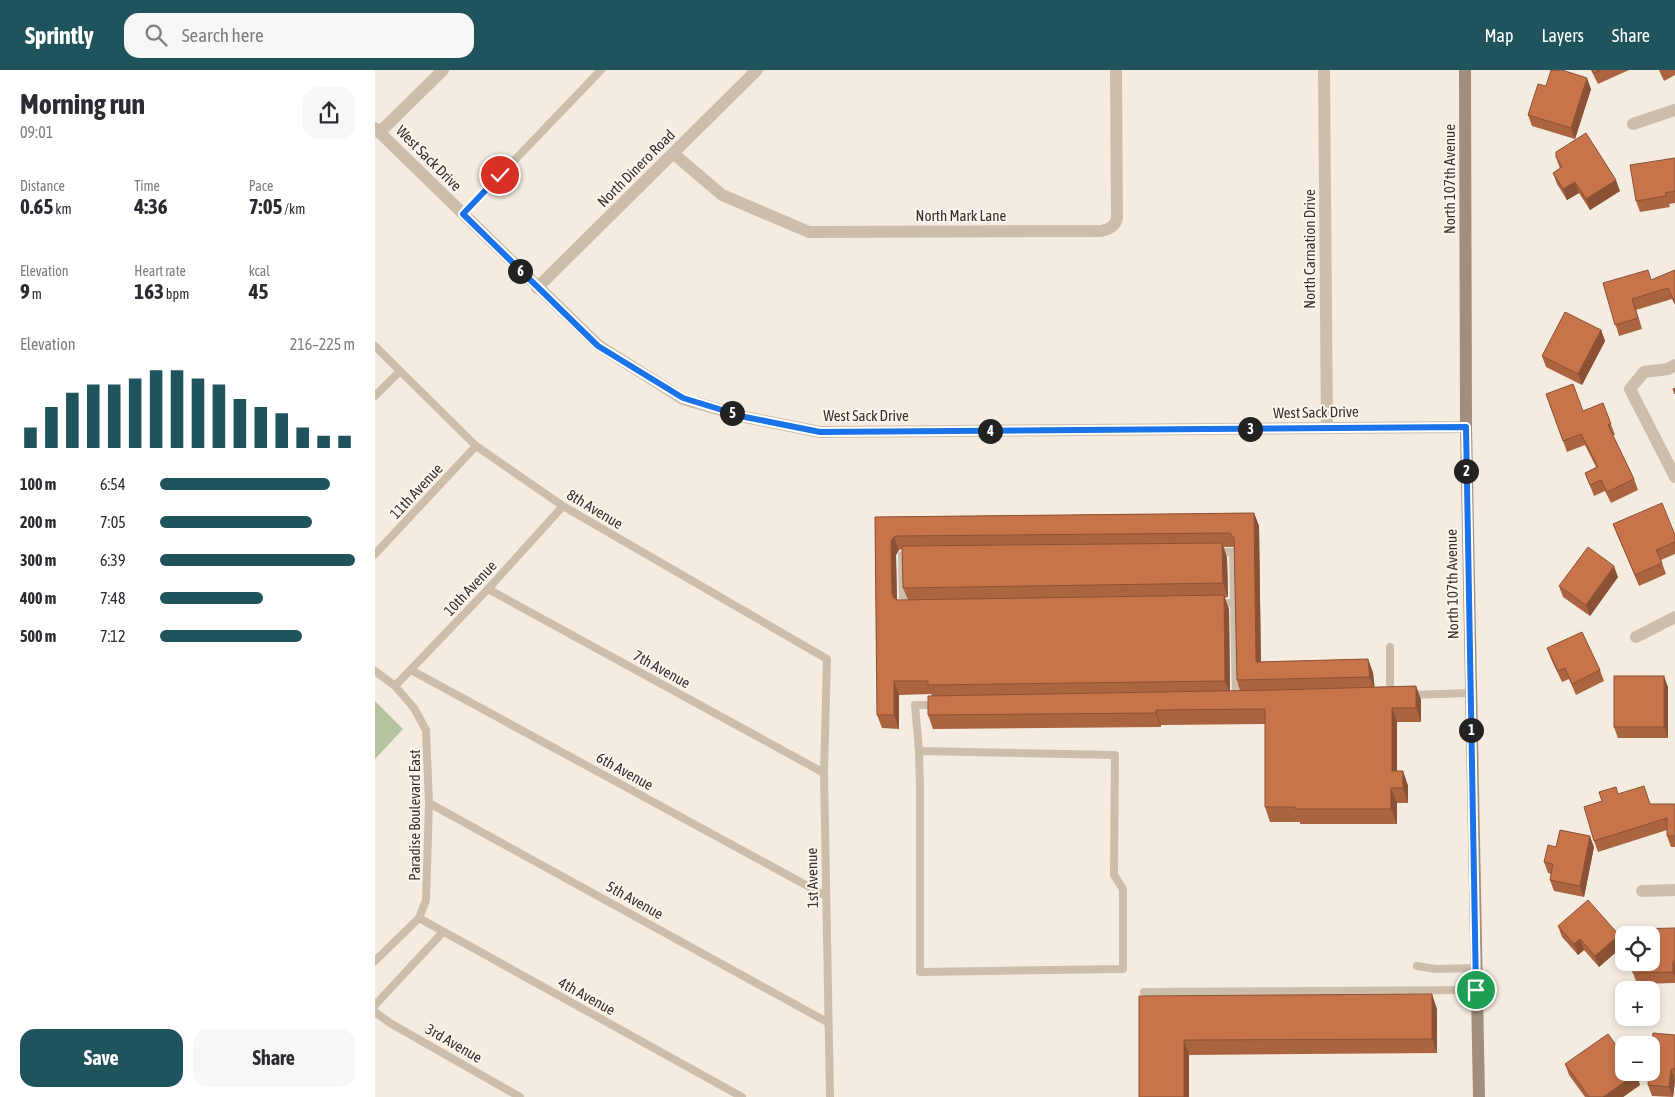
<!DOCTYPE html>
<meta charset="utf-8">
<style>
body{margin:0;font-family:"Asap Condensed",sans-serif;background:#f7f7f7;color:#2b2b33;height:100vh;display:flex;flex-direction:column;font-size:19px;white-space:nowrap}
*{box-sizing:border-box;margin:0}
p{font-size:16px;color:#7c7c81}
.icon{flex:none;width:28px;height:28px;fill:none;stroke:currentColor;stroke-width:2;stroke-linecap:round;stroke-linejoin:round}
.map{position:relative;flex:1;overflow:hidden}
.side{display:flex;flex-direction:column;background:#fff;width:375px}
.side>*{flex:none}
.controls{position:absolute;left:1240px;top:856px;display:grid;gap:10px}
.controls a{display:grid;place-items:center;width:45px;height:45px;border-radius:10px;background:#fff;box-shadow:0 2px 8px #0003;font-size:25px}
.pin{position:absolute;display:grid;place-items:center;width:42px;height:42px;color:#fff;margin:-21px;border:2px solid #fff;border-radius:50%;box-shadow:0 1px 5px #0007}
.km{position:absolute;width:25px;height:25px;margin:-12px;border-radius:50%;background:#222;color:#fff;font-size:14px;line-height:25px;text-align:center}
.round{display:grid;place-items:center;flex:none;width:52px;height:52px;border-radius:15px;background:#f7f7f7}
.headline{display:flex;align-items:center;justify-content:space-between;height:85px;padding:0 20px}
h1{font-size:28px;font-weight:700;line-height:38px}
.stats{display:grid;grid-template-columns:repeat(3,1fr);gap:8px;height:85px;padding:5px 20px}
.stats div{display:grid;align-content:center}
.stats b{font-size:21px;font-weight:700}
.stats small{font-size:14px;font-weight:400}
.stats p{font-size:14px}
.chart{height:140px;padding:10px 20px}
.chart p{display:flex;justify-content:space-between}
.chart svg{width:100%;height:90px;margin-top:5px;stroke:#1f545d;stroke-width:6}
.cta{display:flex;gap:10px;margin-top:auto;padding:10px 20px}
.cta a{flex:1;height:58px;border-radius:15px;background:#1f545d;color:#fff;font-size:20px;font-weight:700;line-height:58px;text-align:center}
.cta a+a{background:#f7f7f7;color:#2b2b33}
ul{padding:0 20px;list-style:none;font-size:16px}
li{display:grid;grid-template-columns:80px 60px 1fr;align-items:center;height:38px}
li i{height:12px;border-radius:6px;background:#1f545d}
header{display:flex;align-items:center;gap:30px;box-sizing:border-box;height:70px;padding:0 25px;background:#1f545d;color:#fff}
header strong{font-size:24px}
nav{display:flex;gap:28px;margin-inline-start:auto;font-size:18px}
.search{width:350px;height:45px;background:#f7f7f7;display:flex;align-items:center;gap:12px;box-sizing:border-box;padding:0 18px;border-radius:15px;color:#7c7c81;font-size:19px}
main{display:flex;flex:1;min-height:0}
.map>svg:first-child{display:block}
.green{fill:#b4c4a0}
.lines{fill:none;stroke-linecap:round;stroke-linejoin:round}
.service{stroke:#cdbeac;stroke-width:8}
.minor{stroke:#cdbeac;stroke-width:12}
.secondary{stroke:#a18d7d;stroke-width:12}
.wall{fill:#ab6440;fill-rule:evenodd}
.shaded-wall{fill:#8b5134}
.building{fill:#c7744b;stroke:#8b5134}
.route-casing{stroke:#fff;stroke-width:10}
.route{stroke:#1a73e8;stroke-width:6}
.labels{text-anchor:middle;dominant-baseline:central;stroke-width:4;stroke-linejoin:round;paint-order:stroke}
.street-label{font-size:15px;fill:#3b312b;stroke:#fbf6ee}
</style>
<header>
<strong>Sprintly</strong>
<div class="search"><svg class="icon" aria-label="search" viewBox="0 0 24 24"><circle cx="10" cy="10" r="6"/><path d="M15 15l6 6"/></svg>Search here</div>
<nav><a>Map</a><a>Layers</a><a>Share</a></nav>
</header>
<main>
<section class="side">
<div class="headline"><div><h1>Morning run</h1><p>09:01</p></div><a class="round"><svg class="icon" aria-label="share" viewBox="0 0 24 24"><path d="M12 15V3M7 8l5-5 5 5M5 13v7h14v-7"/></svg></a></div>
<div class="stats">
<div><p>Distance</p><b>0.65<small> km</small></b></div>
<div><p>Time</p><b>4:36</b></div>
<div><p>Pace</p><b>7:05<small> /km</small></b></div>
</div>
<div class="stats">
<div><p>Elevation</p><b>9<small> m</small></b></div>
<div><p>Heart rate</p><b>163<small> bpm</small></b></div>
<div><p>kcal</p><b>45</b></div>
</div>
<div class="chart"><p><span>Elevation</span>216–225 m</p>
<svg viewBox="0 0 160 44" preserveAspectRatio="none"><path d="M5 44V34M15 44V24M25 44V17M35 44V13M45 44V13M55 44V10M65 44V6M75 44V6M85 44V10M95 44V13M105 44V20M115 44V24M125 44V27M135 44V34M145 44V38M155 44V38"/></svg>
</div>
<ul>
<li><b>100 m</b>6:54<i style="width:87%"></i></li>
<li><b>200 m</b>7:05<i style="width:78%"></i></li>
<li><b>300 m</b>6:39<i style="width:100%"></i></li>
<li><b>400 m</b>7:48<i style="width:53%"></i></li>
<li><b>500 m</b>7:12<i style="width:73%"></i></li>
</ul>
<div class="cta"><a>Save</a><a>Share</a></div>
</section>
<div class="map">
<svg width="1300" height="1027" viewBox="0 0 1300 1027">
<rect width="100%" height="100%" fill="#f4ece1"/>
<polygon class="green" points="0,631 28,659 0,689"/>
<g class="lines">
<g class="service">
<polyline points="88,144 226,0"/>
<polyline points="0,276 101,376 188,436 452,589 449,703 455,1027"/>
<polyline points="0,326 25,301"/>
<polyline points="840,482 858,482 861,629"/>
<polyline points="0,484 101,376"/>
<polyline points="113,519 449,703"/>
<polyline points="841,533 859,533"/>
<polyline points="530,538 528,538 527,485 536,485"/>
<polyline points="1015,577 1015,625"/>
<polyline points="36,600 451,826"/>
<polyline points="0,601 20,616 39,638 51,660 54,733 51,830 44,848 0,891"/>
<polyline points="20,616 113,519 188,436"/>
<polyline points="1035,625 1095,623"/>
<polyline points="544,681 740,685 739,805 748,819 748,899 545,902 545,720 544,681 540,635 561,635"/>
<polyline points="54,733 452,952"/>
<polyline points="44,848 367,1027"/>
<polyline points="1042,896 1061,899 1101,898"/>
<polyline points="769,922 1101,920"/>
<polyline points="0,935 68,862"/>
<polyline points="0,942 15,953 145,1027"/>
</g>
<g class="minor">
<polyline points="949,0 952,358"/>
<polyline points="1258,54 1300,40"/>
<polyline points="0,58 223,275 308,329 370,347 445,362 1091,357"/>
<polyline points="5,62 68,0"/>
<path d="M299,84L347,125L434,162L726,161C734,159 740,157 742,148L741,0"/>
<polyline points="162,218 382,0"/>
<polyline points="1300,295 1293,299 1269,302 1255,319 1300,407"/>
<polyline points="1261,567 1300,547"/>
<polyline points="1267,821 1300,820"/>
</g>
<polyline class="secondary" points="1090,0 1091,357 1104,1027"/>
</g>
<g class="wall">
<polygon points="1216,0 1254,0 1223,14"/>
<polygon points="1284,0 1300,0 1300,5 1289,11"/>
<polygon points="1171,16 1216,19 1200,69 1157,56 1153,45"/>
<polygon points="1181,87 1245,121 1215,140 1204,123 1192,130 1182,114 1178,103 1185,99"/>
<polygon points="1300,88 1300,133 1294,134 1295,137 1265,142 1261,131"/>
<polygon points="1300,200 1300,235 1297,229 1261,240 1267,259 1244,266 1228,213 1276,210"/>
<polygon points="1226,260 1230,271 1207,315 1171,297 1167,286"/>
<polygon points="1171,324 1208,341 1228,333 1240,365 1238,365 1259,409 1263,420 1236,433 1230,421 1219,426 1210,403 1221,397 1210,375 1192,382"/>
<path d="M879,443L884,456L886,592L993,589L998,603L999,617L1041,616L1046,630V652H1022V701H1028L1033,716V733H1022V754H925V752H895L890,737V654L786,655V657L558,659L553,645L557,626L556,624L524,625V659L507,658L502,645L500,447ZM849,477H859L862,610L865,621H855L854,539L849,528L853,527L852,488ZM528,479V518L533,530H522L521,485L524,480Z"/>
<polygon points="1238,454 1300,465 1300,484 1286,490 1291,504 1264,516"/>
<polygon points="1243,507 1215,546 1188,527 1184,516"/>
<polygon points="1172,578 1225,600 1229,611 1201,625 1194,609 1187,612 1176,589"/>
<polygon points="1293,617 1293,668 1243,668 1239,657"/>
<polygon points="1243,724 1276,734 1300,734 1300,777 1296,777 1292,766 1292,760 1223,782 1219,771"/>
<polygon points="1181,777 1219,777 1209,827 1179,821 1175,810 1176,804 1173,803 1169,792"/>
<polygon points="1183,856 1244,865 1248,876 1224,897 1209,880 1203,885 1187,867"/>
<polygon points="1300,858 1300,913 1262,914 1258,903"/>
<polygon points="764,926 1062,939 1062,983 814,985"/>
<polygon points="1300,965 1300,1011 1298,1027 1277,1026 1273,1015"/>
<polygon points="1190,994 1261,1004 1265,1015 1248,1027 1210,1027 1194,1005"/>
</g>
<g class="shaded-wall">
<polygon points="1212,8 1216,19 1200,69 1196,58"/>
<polygon points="1241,110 1245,121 1215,140 1211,129"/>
<polygon points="1200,112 1204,123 1192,130 1188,119"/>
<polygon points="1257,229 1261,240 1267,259 1263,248"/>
<polygon points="1226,260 1230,271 1207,315 1203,304"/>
<polygon points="879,443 884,456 886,606 881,592"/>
<polygon points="519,467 524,480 521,485 522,538 517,524 516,471"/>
<polygon points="847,473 852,488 853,527 848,513"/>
<polygon points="1239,496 1243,507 1215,546 1211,535"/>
<polygon points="849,525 854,539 855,624 850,611"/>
<polygon points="993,589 998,603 1000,620 995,607"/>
<polygon points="1289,606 1293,617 1293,668 1289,657"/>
<polygon points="519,611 524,625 524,659 519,645"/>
<polygon points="1041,616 1046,630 1046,652 1041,638"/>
<polygon points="1017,638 1022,652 1022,716 1017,701"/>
<polygon points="781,640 786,655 786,657 781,643"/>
<polygon points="1028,701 1033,716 1033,733 1028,718"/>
<polygon points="1016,718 1022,733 1022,754 1016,739"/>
<polygon points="1215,766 1219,777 1209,827 1205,816"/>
<polygon points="1244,865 1248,876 1224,897 1220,886"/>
<polygon points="1205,869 1209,880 1203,885 1199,874"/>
<polygon points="1298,891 1300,896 1300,906 1298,902"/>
<polygon points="1057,924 1062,939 1062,983 1057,969"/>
<polygon points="809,970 814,985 814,1027 809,1027"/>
<polygon points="1296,999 1300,1010 1298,1027 1294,1017"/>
<polygon points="1261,1004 1265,1015 1248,1027 1228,1027"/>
</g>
<g class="building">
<polygon points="1176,0 1187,0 1212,8 1196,58 1153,45 1163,14 1171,16"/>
<polygon points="1217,0 1226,0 1219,3"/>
<polygon points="1211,63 1241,110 1211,129 1200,112 1188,119 1178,103 1187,97 1181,87 1181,82"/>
<polygon points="1300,88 1300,121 1290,123 1291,126 1261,131 1255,95"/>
<polygon points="1273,200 1276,210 1300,200 1300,233 1293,218 1257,229 1263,248 1240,255 1228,213"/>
<polygon points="1190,242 1226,260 1203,304 1167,286"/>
<polygon points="1198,314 1208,341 1228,333 1236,354 1233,355 1259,409 1232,422 1226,410 1215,415 1210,403 1223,397 1206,364 1188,371 1171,324"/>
<polygon points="1300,318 1300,324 1298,319"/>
<polygon points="1287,433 1300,465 1300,472 1281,480 1287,493 1260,505 1238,454"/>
<polygon points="879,443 881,592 993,589 995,607 862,610 859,468 855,463 522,466 519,467 516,471 517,524 519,528 523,530 849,525 850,611 553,615 553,611 519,611 519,645 502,645 500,447"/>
<polygon points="847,473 848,513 528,518 527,476"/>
<polygon points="1213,477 1239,496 1211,535 1184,516"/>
<polygon points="1207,562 1225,600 1197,614 1190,598 1183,601 1172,578"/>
<rect x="1239" y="606" width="50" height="51"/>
<polygon points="1041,616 1041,638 1017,638 1017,701 1028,701 1028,718 1016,718 1016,739 920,739 920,737 890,737 890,639 781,640 781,643 553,645 553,626 901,620"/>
<polygon points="1269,716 1275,734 1300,734 1300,766 1292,766 1292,748 1219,771 1209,737 1227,731 1224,722 1241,717 1243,724"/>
<polygon points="1185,760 1215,766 1205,816 1175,810 1178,794 1169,792 1173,775 1181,777"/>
<polygon points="1213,830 1244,865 1220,886 1205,869 1199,874 1183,856"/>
<polygon points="1300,858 1300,891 1298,891 1298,902 1258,903 1257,892 1276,892 1276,865 1257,865 1257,859"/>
<polygon points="1057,924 1057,969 809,970 809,1027 764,1027 764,926"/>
<polygon points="1278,963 1300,965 1300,999 1296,999 1294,1017 1273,1015 1274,1002 1276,1002 1276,982"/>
<polygon points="1233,964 1249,986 1249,1002 1260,1002 1261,1004 1228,1027 1214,1027 1190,994"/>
</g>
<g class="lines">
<defs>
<polyline id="route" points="125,105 88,144 223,276 308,328 370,347 445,362 1091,357 1101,920"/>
</defs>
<use href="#route" class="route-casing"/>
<use href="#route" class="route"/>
</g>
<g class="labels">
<g class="street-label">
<text transform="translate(54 88) rotate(45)">West Sack Drive</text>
<text transform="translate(261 98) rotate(-45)">North Dinero Road</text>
<text transform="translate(1074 109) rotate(-90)">North 107th Avenue</text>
<text x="586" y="145">North Mark Lane</text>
<text transform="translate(934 179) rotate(-90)">North Carnation Drive</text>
<text transform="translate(941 342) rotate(-1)">West Sack Drive</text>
<text x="491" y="345">West Sack Drive</text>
<text transform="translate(41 421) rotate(-47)">11th Avenue</text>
<text transform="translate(220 439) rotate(31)">8th Avenue</text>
<text transform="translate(1077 514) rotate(-91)">North 107th Avenue</text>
<text transform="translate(95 518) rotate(-47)">10th Avenue</text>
<text transform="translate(287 599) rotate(29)">7th Avenue</text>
<text transform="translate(250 701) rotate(29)">6th Avenue</text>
<text transform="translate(39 745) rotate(-90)">Paradise Boulevard East</text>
<text transform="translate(437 808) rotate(-91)">1st Avenue</text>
<text transform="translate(260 830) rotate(29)">5th Avenue</text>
<text transform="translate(212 926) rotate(29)">4th Avenue</text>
<text transform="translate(79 973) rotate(30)">3rd Avenue</text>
</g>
</g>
</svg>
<div class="controls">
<a><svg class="icon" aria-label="locate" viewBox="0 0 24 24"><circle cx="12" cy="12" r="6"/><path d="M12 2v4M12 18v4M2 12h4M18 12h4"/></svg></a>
<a>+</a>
<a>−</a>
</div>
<div class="pin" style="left:1101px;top:920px;background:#1e9e55"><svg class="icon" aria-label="arrive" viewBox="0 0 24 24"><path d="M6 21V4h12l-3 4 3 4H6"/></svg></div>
<div class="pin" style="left:125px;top:105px;background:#d93025"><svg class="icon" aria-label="check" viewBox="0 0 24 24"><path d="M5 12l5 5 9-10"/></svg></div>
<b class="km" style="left:1096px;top:660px">1</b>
<b class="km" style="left:1091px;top:401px">2</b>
<b class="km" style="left:875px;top:359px">3</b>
<b class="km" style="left:615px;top:361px">4</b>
<b class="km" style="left:357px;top:343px">5</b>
<b class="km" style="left:145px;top:201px">6</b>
</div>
</main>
